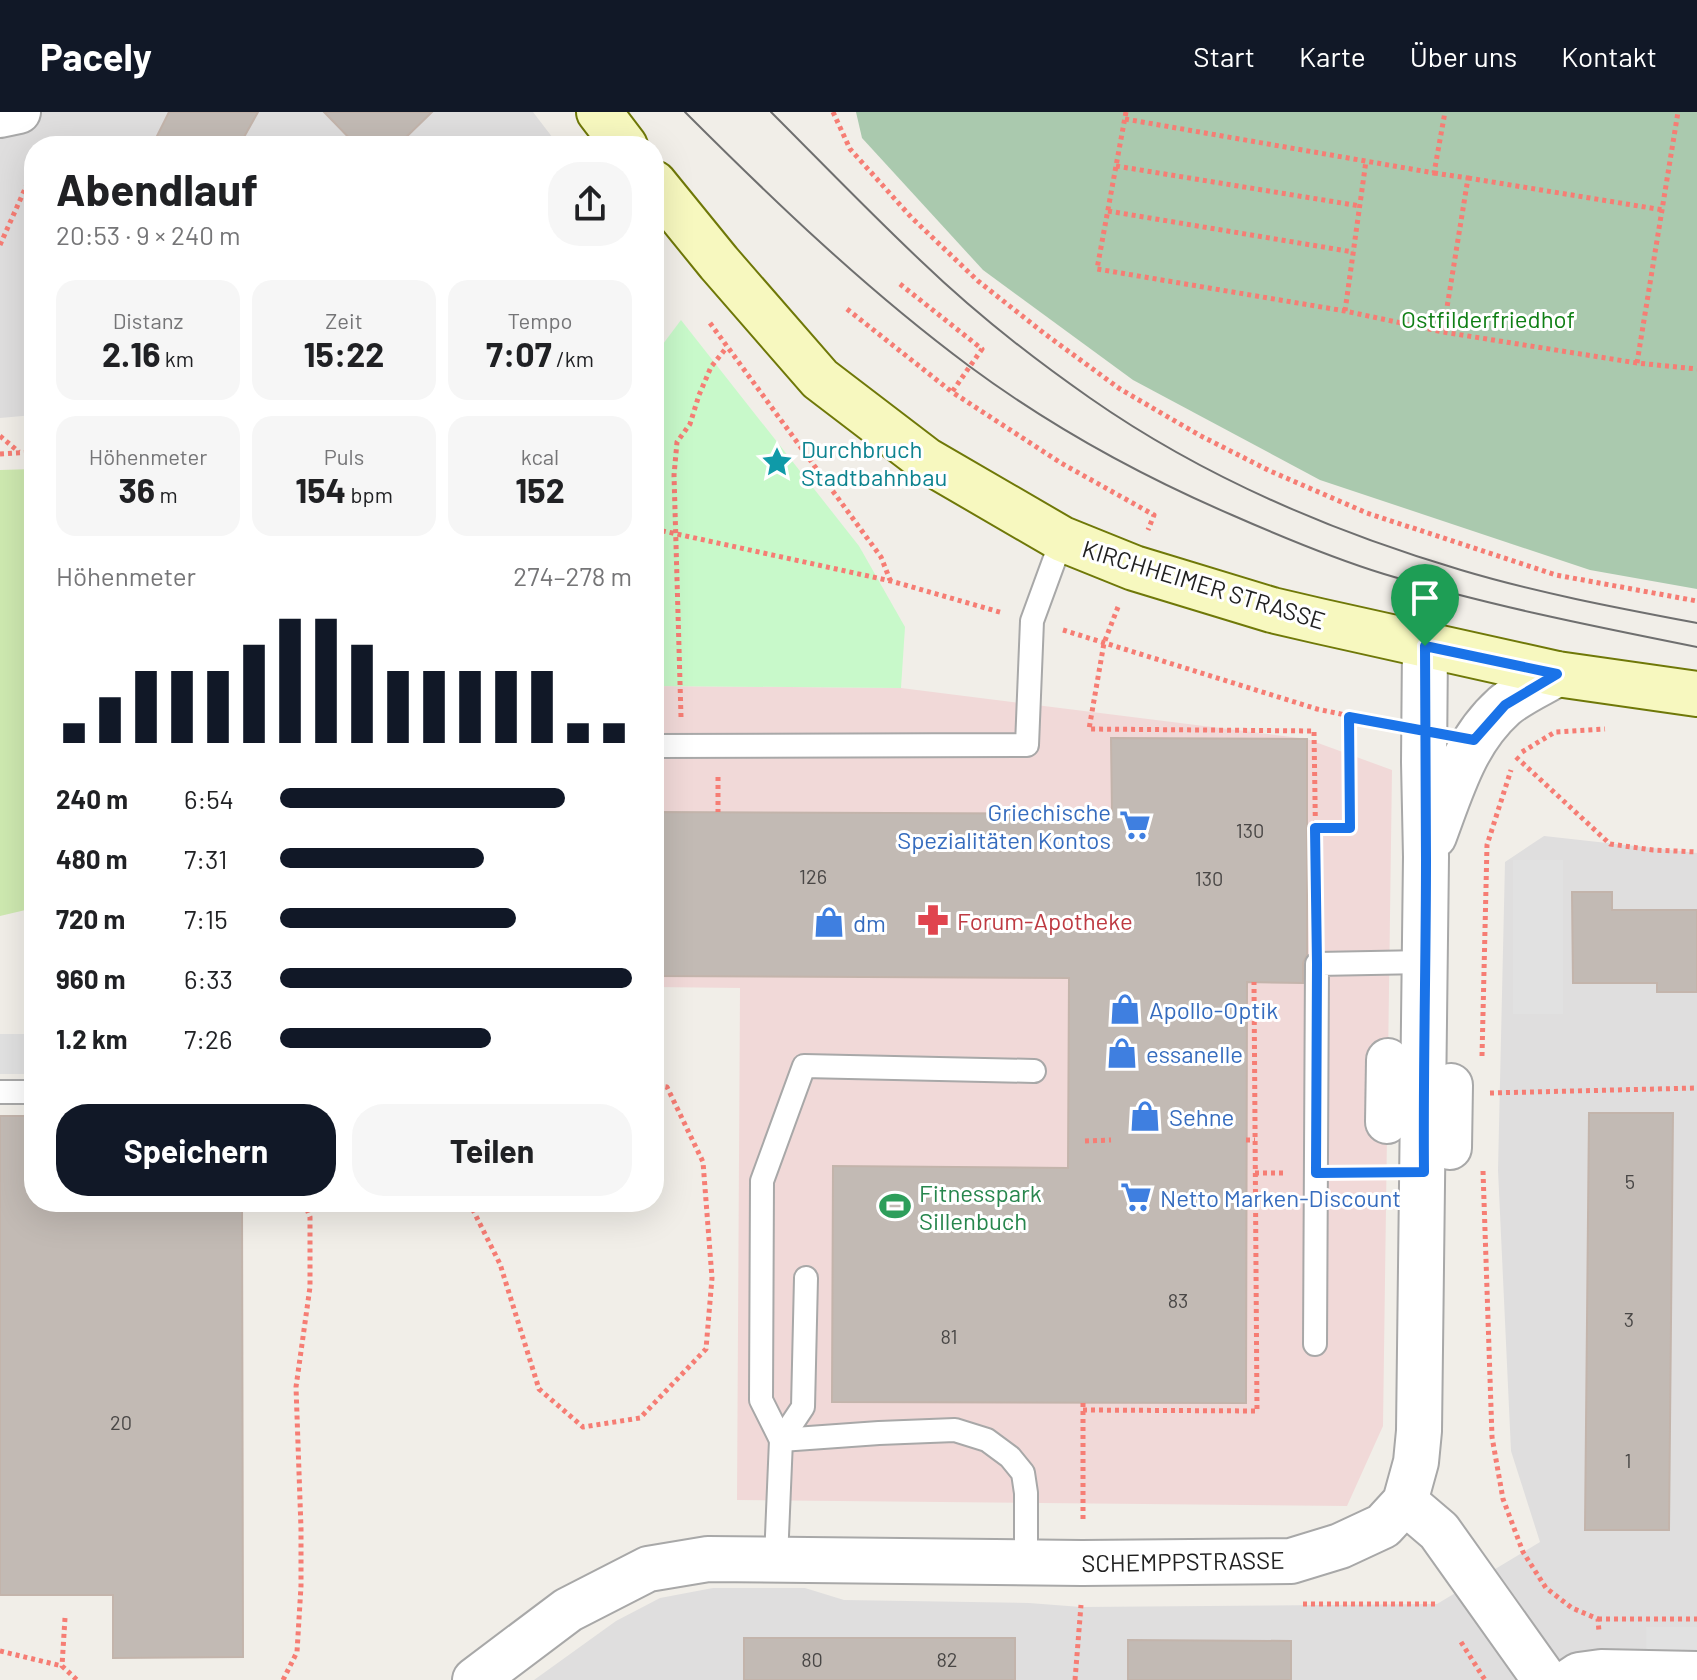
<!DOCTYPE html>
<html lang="de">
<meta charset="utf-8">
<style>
body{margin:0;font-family:Barlow,sans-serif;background:#f6f6f6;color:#202124;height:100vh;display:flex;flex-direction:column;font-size:30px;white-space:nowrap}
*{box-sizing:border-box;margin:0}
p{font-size:26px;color:#757577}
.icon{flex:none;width:44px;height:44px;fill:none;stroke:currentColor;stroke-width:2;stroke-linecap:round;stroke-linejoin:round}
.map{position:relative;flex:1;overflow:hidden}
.details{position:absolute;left:24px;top:24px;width:640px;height:1076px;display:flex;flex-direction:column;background:#fff;border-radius:32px;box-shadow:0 8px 32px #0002}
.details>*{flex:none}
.pin{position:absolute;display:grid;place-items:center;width:68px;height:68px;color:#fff;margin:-82px -34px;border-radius:50% 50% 50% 0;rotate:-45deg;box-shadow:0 0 8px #0007}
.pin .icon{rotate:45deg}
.round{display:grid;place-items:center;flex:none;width:84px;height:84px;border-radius:32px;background:#f6f6f6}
.head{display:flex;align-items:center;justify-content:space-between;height:136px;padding:0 32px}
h1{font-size:44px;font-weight:700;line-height:60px}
.metrics{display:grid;grid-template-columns:repeat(3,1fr);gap:12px;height:136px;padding:8px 32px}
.metrics div{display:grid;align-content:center;border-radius:20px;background:#f6f6f6;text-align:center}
.metrics b{font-size:34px;font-weight:700}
.metrics small{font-size:22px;font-weight:400}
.metrics p{font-size:22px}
.chart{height:224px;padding:16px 32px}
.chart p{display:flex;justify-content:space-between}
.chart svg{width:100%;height:144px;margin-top:8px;stroke:#111827;stroke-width:6}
.action{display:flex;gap:16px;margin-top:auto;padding:16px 32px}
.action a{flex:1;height:92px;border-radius:32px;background:#111827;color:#fff;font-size:32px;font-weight:700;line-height:92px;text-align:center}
.action a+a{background:#f6f6f6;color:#202124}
ul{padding:0 32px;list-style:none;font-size:26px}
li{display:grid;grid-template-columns:128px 96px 1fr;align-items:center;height:60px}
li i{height:20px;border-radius:10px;background:#111827}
header{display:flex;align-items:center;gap:48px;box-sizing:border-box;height:112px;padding:0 40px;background:#111827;color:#fff}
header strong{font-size:38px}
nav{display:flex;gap:44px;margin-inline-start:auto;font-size:28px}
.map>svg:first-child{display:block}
.residential{fill:#dfdede}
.commercial{fill:#f1d9d8}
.grass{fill:#cee9b0}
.cemetery{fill:#aac9ae}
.park{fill:#c8f9ca}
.parking{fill:#e1e1e1}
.building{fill:#c2bab4;stroke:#c3b4ab;stroke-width:2}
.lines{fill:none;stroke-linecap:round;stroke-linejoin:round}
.service-casing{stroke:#a8a8a8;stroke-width:26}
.minor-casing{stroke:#a8a8a8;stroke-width:46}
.tertiary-casing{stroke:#a8a8a8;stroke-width:48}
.secondary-casing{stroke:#6f7808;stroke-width:48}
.path{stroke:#f67d74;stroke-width:5;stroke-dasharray:4 4;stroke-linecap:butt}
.service{stroke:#fff;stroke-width:22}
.minor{stroke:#fff;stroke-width:42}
.tertiary{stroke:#fff;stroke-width:44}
.secondary{stroke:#f7f8bf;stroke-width:44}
.tram{stroke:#6f6f6f;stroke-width:2}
.route-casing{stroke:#fff;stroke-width:16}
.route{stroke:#1a73e8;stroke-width:10}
.labels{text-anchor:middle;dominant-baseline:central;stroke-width:6;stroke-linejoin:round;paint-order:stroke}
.number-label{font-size:20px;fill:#494746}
.park-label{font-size:24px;fill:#0f7f15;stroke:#fff}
.culture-label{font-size:24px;fill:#0d838f;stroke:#fff;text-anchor:start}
.street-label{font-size:24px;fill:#212121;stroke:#fff}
.shop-label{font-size:24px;fill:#366cbe;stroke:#fff;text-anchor:start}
.health-label{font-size:24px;fill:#be3a42;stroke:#fff;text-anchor:start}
.leisure-label{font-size:24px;fill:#27864d;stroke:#fff;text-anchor:start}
</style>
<header>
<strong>Pacely</strong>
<nav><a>Start</a><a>Karte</a><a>Über uns</a><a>Kontakt</a></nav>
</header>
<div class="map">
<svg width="1697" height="1568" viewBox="0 0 1697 1568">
<rect width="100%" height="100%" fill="#f1eee8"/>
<g class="residential">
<polygon points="0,0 533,0 559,34 34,34 34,303 0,306"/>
<polygon points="1544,724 1697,741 1697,1568 534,1568 616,1509 660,1486 713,1476 805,1476 844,1488 1029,1491 1081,1495 1437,1492 1540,1430 1511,1339 1498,1058 1505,750"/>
</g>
<polygon class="commercial" points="654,574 901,576 1307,627 1392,658 1383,1314 1347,1394 737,1388 740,876 654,875"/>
<polygon class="grass" points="34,357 34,796 0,804 0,358"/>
<polygon class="cemetery" points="856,0 1697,0 1697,477 1590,458 1320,368 1133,268 983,158 862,26"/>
<polygon class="park" points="681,208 859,434 905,515 901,576 654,574 654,244"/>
<g class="parking">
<rect x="1513" y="748" width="50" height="154"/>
<rect x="0" y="922" width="34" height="40"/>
<polygon points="1646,1515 1697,1515 1697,1568 1647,1568"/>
</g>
<g class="building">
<polygon points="169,0 258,0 239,34 152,34"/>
<polygon points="324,0 432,0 397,34 357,34"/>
<polygon points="1111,626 1307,627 1307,843 1303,851 1303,871 1247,870 1246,1291 832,1290 833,1054 1068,1056 1069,866 654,864 654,700 1112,702"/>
<polygon points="1572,780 1612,780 1612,798 1697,798 1697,880 1657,880 1657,871 1573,871"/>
<polygon points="1589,1001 1673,1001 1669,1418 1585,1418"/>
<polygon points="0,1004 34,1004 34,1090 242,1090 243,1545 113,1546 113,1483 0,1483"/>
<rect x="744" y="1526" width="271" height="42"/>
<polygon points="1128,1528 1291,1529 1291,1568 1128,1568"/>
</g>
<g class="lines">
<defs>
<g id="service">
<polyline points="654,634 1027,633 1032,509 1062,427"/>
<polyline points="0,980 34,980"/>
<polyline points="1315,1232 1317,852 1425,850"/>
<polyline points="776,1447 781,1328 803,1295 806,1166"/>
<polyline points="1026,1450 1026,1381 1023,1361 1010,1345 987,1328 955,1318 879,1321 781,1328 761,1288 762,1069 804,954 1034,959"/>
</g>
<g id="minor">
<polyline points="0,4 19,0"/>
<polyline points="1387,1010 1388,948"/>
<polyline points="1450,1036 1451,973"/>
<polyline points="1570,1568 1579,1562 1601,1559 1697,1561"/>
</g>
<g id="tertiary">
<path d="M1434,724C1452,676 1465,629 1504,594C1519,581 1540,572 1557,562"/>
<polyline points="1405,1390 1439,1419 1545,1568"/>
<polyline points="475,1568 568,1498 648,1457 708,1447 1082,1451 1291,1449 1340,1434 1383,1414 1405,1390 1416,1350 1419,1319 1426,745 1424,650 1425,534"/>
</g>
<g id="secondary">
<polyline points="599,0 625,34"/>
<polyline points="654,71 719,151 820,267 926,348 1062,427 1134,456 1272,498 1319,509 1557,562 1697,582"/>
</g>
</defs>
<use href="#service" class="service-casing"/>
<use href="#minor" class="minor-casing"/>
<use href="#tertiary" class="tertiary-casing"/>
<use href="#secondary" class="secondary-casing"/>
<g class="path">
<polyline points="833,0 850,37 911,105 978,169 1045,222 1120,277 1199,323 1270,359 1367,401 1556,463 1697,489"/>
<polyline points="1126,0 1097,157 1345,199 1443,220 1637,251 1697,257"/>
<polyline points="1125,7 1434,61 1445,0"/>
<polyline points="1116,54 1360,94"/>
<polyline points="1434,61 1468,66 1443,220"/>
<polyline points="1468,66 1663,98"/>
<polyline points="1108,99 1353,140"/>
<polyline points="0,133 33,59 34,42"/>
<polyline points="900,172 982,237 952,280 1061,351 1154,403 1148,418"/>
<polyline points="847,197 952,280"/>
<polyline points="1345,199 1366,49"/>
<polyline points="710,211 881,445 890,468"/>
<polyline points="1637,251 1678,0"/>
<polyline points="0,324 19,340"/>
<polyline points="0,342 34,340"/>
<polyline points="654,417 891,469 1003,501"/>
<polyline points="1118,495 1104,531 1089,617 1314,619 1317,822"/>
<polyline points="1063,518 1317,597 1383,611"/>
<polyline points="681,605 674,363 677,330 690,312 699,283 711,255 727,235"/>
<polyline points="1522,640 1555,620 1605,617"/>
<polyline points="1516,645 1610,732 1653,738 1697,740"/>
<polyline points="718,665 718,700"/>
<polyline points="1315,716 1350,716 1349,605"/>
<polyline points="1482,944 1487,733 1511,658"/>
<polyline points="1490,981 1697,976"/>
<polyline points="1246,1028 1255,1028"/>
<polyline points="1085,1029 1111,1028"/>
<polyline points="1483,1059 1492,1325 1503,1387 1523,1440 1546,1476 1572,1496 1598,1507 1599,1520"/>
<polyline points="1255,1061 1287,1061"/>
<polyline points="1349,1061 1379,1060"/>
<polyline points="469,1090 500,1152 539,1277 583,1315 640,1306 706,1237 712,1166 703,1050 667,975 654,973"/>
<polyline points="1083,1298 1257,1299 1254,870"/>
<polyline points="1083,1407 1083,1291"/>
<polyline points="1303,1492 1437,1492"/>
<polyline points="65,1506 62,1554 77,1568"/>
<polyline points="1598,1507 1697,1507"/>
<polyline points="1461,1530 1485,1568"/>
<polyline points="0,1539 62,1554"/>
<polyline points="283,1568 297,1540 301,1474 301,1417 296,1275 310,1175 310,1105 304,1090"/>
<polyline points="1075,1568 1081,1493"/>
</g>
<use href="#service" class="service"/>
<use href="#minor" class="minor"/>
<use href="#tertiary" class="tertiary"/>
<use href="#secondary" class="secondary"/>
<g class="tram">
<path d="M685,0C775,90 867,178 969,254C1050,314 1139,363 1232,403C1282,425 1332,446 1384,462C1487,493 1592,514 1697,535"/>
<path d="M771,0C821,50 870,101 921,149C973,199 1031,245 1090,286C1203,365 1330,419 1461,458C1538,481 1618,496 1697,511"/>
</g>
</g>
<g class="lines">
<defs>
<path id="route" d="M1425,534C1425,605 1426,677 1426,748C1426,852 1423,956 1424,1060L1316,1061L1317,852L1315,716H1350L1349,605L1474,628L1505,593L1557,562L1425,534"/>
</defs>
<use href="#route" class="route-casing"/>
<use href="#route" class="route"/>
</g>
<defs>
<symbol id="sight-bare" viewBox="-9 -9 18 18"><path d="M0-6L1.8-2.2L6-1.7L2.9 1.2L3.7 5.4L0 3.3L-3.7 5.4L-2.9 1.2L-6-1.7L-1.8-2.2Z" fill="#0f9aa8" stroke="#fff" stroke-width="2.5" paint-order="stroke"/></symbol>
<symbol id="supermarket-bare" viewBox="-9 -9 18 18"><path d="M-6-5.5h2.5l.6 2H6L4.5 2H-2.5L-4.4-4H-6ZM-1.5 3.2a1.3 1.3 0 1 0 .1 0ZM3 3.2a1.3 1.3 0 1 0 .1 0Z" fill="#3f7fe0" stroke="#fff" stroke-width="2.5" paint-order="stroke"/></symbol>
<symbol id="pharmacy-bare" viewBox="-9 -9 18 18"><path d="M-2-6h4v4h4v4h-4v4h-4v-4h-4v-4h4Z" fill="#e0444e" stroke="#fff" stroke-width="2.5" paint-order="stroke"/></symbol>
<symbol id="shop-bare" viewBox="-9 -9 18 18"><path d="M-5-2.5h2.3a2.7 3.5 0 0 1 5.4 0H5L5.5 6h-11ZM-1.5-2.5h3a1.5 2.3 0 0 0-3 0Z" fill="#3f7fe0" stroke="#fff" stroke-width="2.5" paint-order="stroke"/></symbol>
<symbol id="stadium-bare" viewBox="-9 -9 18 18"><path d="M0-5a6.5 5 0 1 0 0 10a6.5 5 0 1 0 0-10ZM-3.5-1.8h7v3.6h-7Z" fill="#2e9e5b" stroke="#fff" stroke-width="2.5" paint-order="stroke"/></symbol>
</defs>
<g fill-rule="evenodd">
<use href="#sight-bare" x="755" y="328" width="44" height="44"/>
<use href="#supermarket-bare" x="1113" y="691" width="44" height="44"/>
<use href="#pharmacy-bare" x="911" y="786" width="44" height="44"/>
<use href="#shop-bare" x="807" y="788" width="44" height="44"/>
<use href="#shop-bare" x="1103" y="875" width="44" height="44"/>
<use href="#shop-bare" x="1100" y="919" width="44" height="44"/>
<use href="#shop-bare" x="1123" y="982" width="44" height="44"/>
<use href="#supermarket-bare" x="1114" y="1063" width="44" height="44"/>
<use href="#stadium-bare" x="873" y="1072" width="44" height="44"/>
</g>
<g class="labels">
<g class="number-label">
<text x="1250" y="718">130</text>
<text x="813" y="764">126</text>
<text x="1209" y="766">130</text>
<text x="1630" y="1069">5</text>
<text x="1178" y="1188">83</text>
<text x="1629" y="1207">3</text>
<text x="949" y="1224">81</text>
<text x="121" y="1310">20</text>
<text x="1628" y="1348">1</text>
<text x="812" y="1547">80</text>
<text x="947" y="1547">82</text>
</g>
<g class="park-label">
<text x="1488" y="206">Ostfilderfriedhof</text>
</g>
<g class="culture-label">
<text x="801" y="336">Durchbruch<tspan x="801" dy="28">Stadtbahnbau</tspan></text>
</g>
<g class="street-label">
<text transform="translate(1204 472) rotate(17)">KIRCHHEIMER STRASSE</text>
<text transform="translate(1183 1449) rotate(-1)">SCHEMPPSTRASSE</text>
</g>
<g class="shop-label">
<text x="1111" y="699" text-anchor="end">Griechische<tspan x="1111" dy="28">Spezialitäten Kontos</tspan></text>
<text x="853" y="810">dm</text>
<text x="1149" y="897">Apollo-Optik</text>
<text x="1146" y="941">essanelle</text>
<text x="1169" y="1004">Sehne</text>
<text x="1160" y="1085">Netto Marken-Discount</text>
</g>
<g class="health-label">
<text x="957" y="808">Forum-Apotheke</text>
</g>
<g class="leisure-label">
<text x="919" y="1080">Fitnesspark<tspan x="919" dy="28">Sillenbuch</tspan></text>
</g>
</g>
</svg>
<div class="pin" style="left:1425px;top:534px;background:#1e9e55"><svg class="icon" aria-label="arrive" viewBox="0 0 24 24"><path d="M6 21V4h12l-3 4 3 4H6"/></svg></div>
<section class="details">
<div class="head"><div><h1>Abendlauf</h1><p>20:53 · 9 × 240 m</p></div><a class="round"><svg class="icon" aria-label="share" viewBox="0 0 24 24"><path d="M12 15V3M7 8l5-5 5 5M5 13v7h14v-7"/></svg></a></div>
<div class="metrics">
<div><p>Distanz</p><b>2.16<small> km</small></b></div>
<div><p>Zeit</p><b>15:22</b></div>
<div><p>Tempo</p><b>7:07<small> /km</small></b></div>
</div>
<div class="metrics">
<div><p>Höhenmeter</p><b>36<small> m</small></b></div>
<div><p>Puls</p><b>154<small> bpm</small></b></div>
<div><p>kcal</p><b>152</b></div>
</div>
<div class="chart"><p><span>Höhenmeter</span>274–278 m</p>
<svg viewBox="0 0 160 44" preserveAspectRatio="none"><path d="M5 44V38M15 44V30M25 44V22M35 44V22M45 44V22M55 44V14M65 44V6M75 44V6M85 44V14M95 44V22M105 44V22M115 44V22M125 44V22M135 44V22M145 44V38M155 44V38"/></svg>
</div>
<ul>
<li><b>240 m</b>6:54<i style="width:81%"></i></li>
<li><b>480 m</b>7:31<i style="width:58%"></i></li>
<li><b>720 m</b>7:15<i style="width:67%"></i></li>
<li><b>960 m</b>6:33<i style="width:100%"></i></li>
<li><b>1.2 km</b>7:26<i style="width:60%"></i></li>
</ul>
<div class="action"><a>Speichern</a><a>Teilen</a></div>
</section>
</div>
